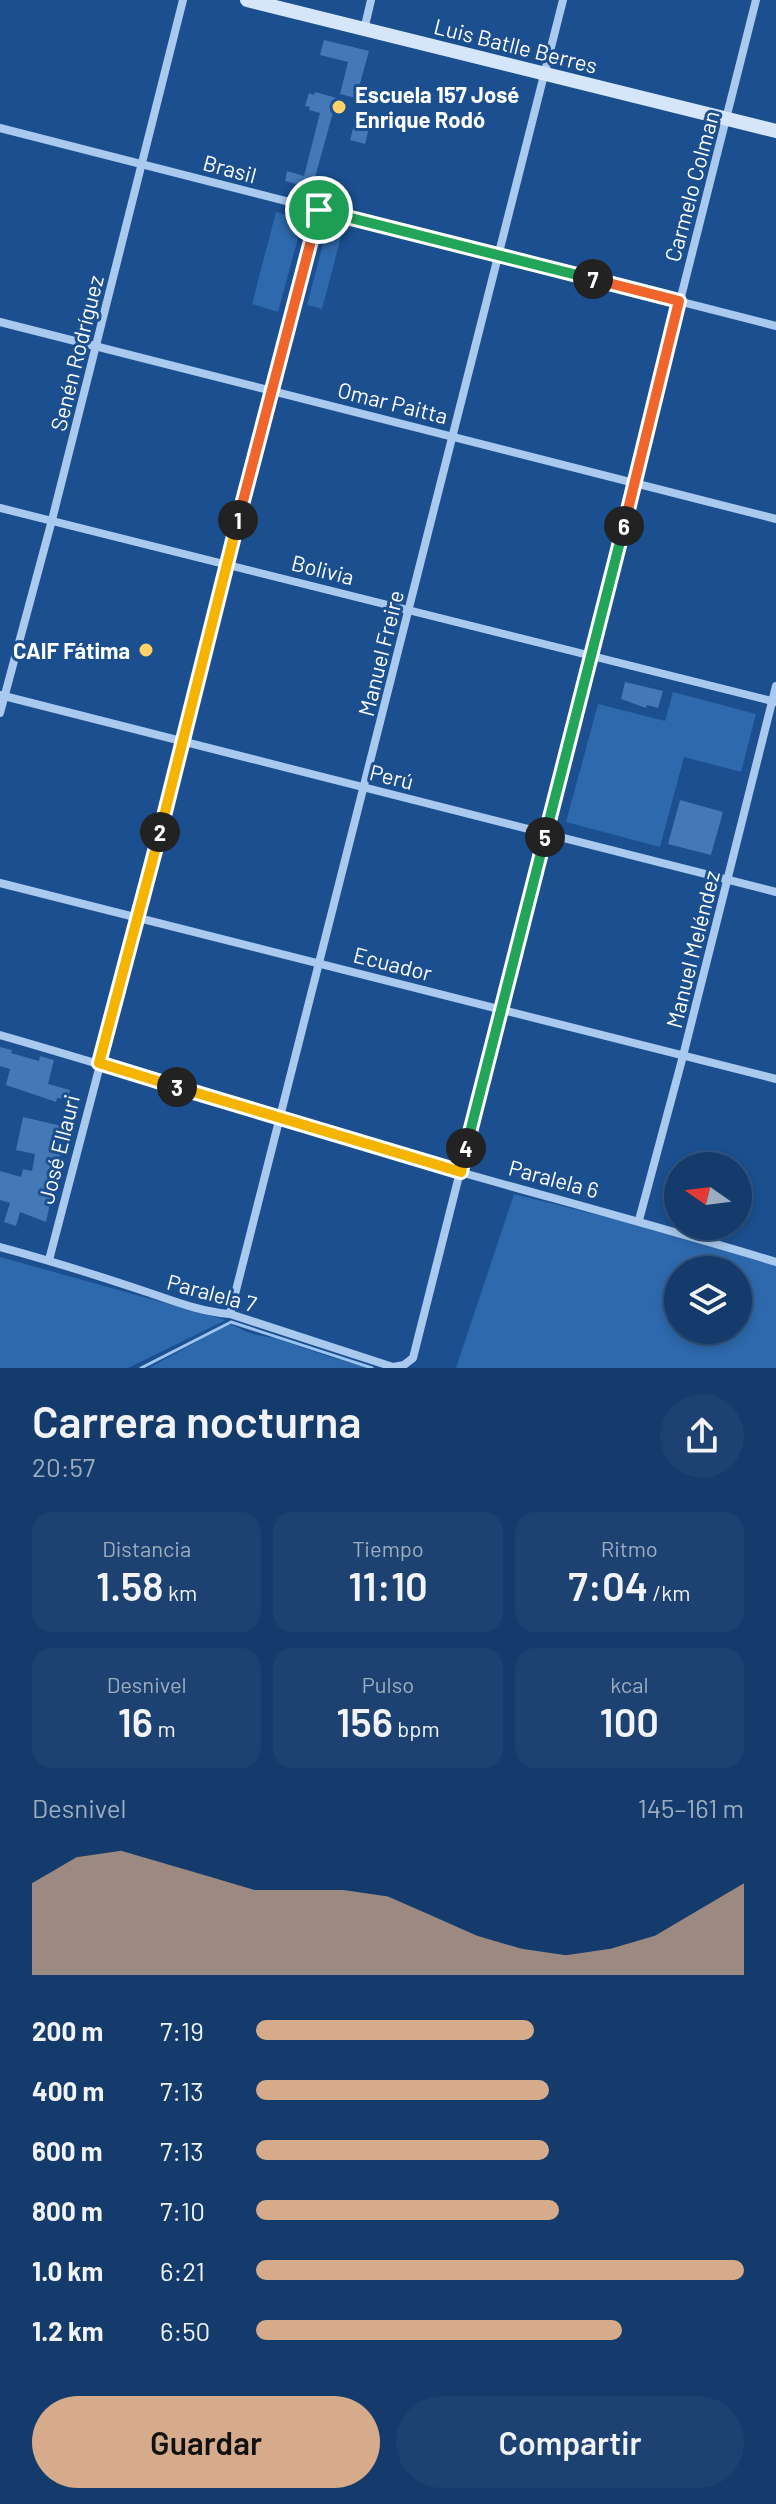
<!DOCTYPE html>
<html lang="es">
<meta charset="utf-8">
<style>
body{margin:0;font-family:Barlow,sans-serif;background:#1d4271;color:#f1f3f6;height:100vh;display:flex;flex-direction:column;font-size:30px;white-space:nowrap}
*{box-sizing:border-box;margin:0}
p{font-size:26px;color:#9dadc1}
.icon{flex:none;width:44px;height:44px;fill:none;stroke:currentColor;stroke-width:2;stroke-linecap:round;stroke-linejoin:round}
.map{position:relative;height:1368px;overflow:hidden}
.side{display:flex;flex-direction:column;background:#143b6b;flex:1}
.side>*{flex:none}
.needle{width:52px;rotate:284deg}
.fabs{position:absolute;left:664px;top:1152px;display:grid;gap:16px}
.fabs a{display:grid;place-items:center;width:88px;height:88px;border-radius:50%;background:#143b6b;box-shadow:0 4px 12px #0003,0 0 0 2px #33557e;font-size:40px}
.pin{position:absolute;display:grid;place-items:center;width:68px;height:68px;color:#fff;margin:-34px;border:4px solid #fff;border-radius:50%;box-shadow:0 2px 8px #0007}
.km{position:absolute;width:40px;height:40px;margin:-20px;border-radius:50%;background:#222;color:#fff;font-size:22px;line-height:40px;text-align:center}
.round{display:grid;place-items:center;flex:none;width:84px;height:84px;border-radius:42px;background:#1d4271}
.overview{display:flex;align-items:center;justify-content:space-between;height:136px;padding:0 32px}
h1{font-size:44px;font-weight:600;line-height:60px}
.metrics{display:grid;grid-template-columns:repeat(3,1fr);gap:12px;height:136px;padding:8px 32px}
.metrics div{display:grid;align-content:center;border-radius:20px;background:#1d4271;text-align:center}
.metrics b{font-size:40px;font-weight:600}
.metrics small{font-size:22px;font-weight:400}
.metrics p{font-size:22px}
.chart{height:224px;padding:16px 32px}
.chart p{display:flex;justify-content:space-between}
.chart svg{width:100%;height:144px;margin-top:8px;fill:#d6ab8b;opacity:.7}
.action{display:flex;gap:16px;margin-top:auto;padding:16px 32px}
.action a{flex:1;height:92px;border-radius:48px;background:#d6ab8b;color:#111;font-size:32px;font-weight:600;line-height:92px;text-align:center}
.action a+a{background:#1d4271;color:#f1f3f6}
ul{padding:0 32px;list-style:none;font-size:26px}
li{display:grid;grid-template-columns:128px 96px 1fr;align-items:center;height:60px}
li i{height:20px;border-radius:10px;background:#d6ab8b}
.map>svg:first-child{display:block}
.green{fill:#2e69ad;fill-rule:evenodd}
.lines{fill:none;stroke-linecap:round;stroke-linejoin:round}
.stream{stroke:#9cc4f0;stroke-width:3}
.building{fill:#4478b7}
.street{stroke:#a9c9ee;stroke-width:8}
.secondary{stroke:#d6e6fa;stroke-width:14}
.split-1-casing{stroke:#fff;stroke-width:16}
.split-2-casing{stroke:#fff;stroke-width:16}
.split-3-casing{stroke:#fff;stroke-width:16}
.split-4-casing{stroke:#fff;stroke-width:16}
.split-5-casing{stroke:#fff;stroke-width:16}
.split-6-casing{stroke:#fff;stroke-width:16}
.split-7-casing{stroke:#fff;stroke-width:16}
.split-8-casing{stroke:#fff;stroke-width:16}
.split-1{stroke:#f0652b;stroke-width:10}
.split-2{stroke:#f5b400;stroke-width:10}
.split-3{stroke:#f5b400;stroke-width:10}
.split-4{stroke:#f5b400;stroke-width:10}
.split-5{stroke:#22a559;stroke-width:10}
.split-6{stroke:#22a559;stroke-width:10}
.split-7{stroke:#f0652b;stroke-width:10}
.split-8{stroke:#22a559;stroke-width:10}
.poi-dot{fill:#ffd166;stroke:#1b4f8f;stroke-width:3}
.labels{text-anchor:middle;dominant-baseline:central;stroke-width:6;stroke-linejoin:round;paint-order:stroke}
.street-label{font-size:22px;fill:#fff;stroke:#1b4f8f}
.poi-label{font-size:22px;font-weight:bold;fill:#fff;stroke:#1b4f8f;text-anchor:start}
</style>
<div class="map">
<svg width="776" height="1368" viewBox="0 0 776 1368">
<rect width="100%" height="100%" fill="#1b4f8f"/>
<g class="green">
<polygon points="276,212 303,220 278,312 252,304"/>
<polygon points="328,225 343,229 322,309 307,305"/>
<polygon points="673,692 756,714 741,772 684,757 660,847 566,822 598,704 665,721"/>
<path d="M514,1194L638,1225L776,1266V1368H456ZM678,1270H738V1330H678Z"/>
<polygon points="0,1257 226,1320 128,1368 0,1368"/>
<path d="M229,1324C238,1327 245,1332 253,1334C263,1337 275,1337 284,1341C312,1351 340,1361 370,1368H149Z"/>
</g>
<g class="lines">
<polyline class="stream" points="141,1368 231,1322 372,1368"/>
</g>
<g class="building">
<polygon points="324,40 369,51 356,98 340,94 348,62 320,55"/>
<polygon points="315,92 337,98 312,188 285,181 287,171 304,176 320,113 309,110 310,107 305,106 309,93 314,95"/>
<polygon points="356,117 371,120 365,144 350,140"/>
<polygon points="625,682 663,691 658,708 647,705 646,708 621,699"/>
<polygon points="680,800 723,812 711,855 668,844"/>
<polygon points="0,1047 12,1050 11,1053 39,1061 40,1056 54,1060 48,1084 70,1090 68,1099 57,1098 56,1102 6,1085 10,1069 0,1066"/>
<polygon points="23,1117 66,1127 46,1222 20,1212 16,1226 4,1222 10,1203 0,1200 0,1171 21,1177 23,1169 32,1171 35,1154 16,1150"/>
</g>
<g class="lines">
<g class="street">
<polyline points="364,30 371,0"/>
<polyline points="0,128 776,326"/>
<polyline points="0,322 776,519"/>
<polyline points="0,508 776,702"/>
<polyline points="0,695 776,892"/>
<polyline points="0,713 52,520 183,0"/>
<polyline points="0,883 776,1079"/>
<path d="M0,1035C154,1079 306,1129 460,1172C566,1202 671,1230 776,1262"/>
<polyline points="639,1220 683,1056 776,686"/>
<path d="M0,1247C49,1260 99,1276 147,1292C174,1301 201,1312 230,1314L393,1367L404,1365L413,1358L756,0"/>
<polyline points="49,1260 139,916 270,390 319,210"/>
<polyline points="230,1314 563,0"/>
</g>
<polyline class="secondary" points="247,0 776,131"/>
</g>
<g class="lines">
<defs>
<polyline id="split-1" points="238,520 319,210"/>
<polyline id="split-2" points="160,832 238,520"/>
<polyline id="split-3" points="160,832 99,1063 177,1087"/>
<polyline id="split-4" points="177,1087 461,1172 466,1148"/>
<polyline id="split-5" points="466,1148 545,837"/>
<polyline id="split-6" points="545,837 624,526"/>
<polyline id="split-7" points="593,279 679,301 624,526"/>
<polyline id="split-8" points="319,210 593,279"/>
</defs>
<use href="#split-1" class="split-1-casing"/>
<use href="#split-2" class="split-2-casing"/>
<use href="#split-3" class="split-3-casing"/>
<use href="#split-4" class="split-4-casing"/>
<use href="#split-5" class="split-5-casing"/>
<use href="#split-6" class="split-6-casing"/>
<use href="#split-7" class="split-7-casing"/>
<use href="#split-8" class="split-8-casing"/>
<use href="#split-1" class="split-1"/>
<use href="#split-2" class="split-2"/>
<use href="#split-3" class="split-3"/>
<use href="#split-4" class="split-4"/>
<use href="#split-5" class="split-5"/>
<use href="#split-6" class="split-6"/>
<use href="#split-7" class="split-7"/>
<use href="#split-8" class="split-8"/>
</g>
<g class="poi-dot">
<circle cx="339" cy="107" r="8"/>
<circle cx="146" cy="650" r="8"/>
</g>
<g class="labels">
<g class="street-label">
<text transform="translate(516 45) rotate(14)">Luis Batlle Berres</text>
<text transform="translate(230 168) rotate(15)">Brasil</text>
<text transform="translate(691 186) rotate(-75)">Carmelo Colman</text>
<text transform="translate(76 353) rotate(-76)">Senén Rodríguez</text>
<text transform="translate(393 402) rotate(14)">Omar Paitta</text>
<text transform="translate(323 569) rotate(14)">Bolivia</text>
<text transform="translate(380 653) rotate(-76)">Manuel Freire</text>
<text transform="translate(392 776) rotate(14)">Perú</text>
<text transform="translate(692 949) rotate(-76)">Manuel Meléndez</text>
<text transform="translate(393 963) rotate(14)">Ecuador</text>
<text transform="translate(58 1149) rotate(-76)">José Ellauri</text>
<text transform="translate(554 1178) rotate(15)">Paralela 6</text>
<text transform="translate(212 1292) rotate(15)">Paralela 7</text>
</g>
<g class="poi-label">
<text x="355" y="94">Escuela 157 José<tspan x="355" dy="25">Enrique Rodó</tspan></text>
<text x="130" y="650" text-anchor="end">CAIF Fátima</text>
</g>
</g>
</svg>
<div class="fabs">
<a><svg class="needle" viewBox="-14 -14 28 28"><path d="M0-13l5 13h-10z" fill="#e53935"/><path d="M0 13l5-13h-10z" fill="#9dadc1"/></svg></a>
<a><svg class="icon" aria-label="layers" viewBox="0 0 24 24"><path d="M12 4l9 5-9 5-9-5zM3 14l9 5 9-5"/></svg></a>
</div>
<div class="pin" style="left:319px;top:210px;background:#1e9e55"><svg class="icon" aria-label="arrive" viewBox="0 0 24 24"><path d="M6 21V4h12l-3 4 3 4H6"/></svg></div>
<b class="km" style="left:238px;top:520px">1</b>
<b class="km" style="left:160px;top:832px">2</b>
<b class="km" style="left:177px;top:1087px">3</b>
<b class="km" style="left:466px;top:1148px">4</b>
<b class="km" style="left:545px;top:837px">5</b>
<b class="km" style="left:624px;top:526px">6</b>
<b class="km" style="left:593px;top:279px">7</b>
</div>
<section class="side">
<div class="overview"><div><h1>Carrera nocturna</h1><p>20:57</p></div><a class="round"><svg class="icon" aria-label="share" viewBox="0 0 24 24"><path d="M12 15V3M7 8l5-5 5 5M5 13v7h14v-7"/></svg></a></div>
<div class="metrics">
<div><p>Distancia</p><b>1.58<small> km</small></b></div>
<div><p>Tiempo</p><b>11:10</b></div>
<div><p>Ritmo</p><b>7:04<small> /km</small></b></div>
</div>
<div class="metrics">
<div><p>Desnivel</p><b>16<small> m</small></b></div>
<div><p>Pulso</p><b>156<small> bpm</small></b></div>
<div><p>kcal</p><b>100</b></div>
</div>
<div class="chart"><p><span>Desnivel</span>145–161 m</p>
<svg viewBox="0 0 160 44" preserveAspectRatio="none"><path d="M0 44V16L10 8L20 6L30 10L40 14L50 18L60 18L70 18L80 20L90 26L100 32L110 36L120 38L130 36L140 32L150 24L160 16V44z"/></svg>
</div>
<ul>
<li><b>200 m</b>7:19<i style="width:57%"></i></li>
<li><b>400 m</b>7:13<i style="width:60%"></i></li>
<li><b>600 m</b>7:13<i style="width:60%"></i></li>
<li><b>800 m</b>7:10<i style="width:62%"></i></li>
<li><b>1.0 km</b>6:21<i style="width:100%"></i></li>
<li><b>1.2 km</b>6:50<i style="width:75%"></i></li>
</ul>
<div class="action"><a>Guardar</a><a>Compartir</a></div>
</section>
